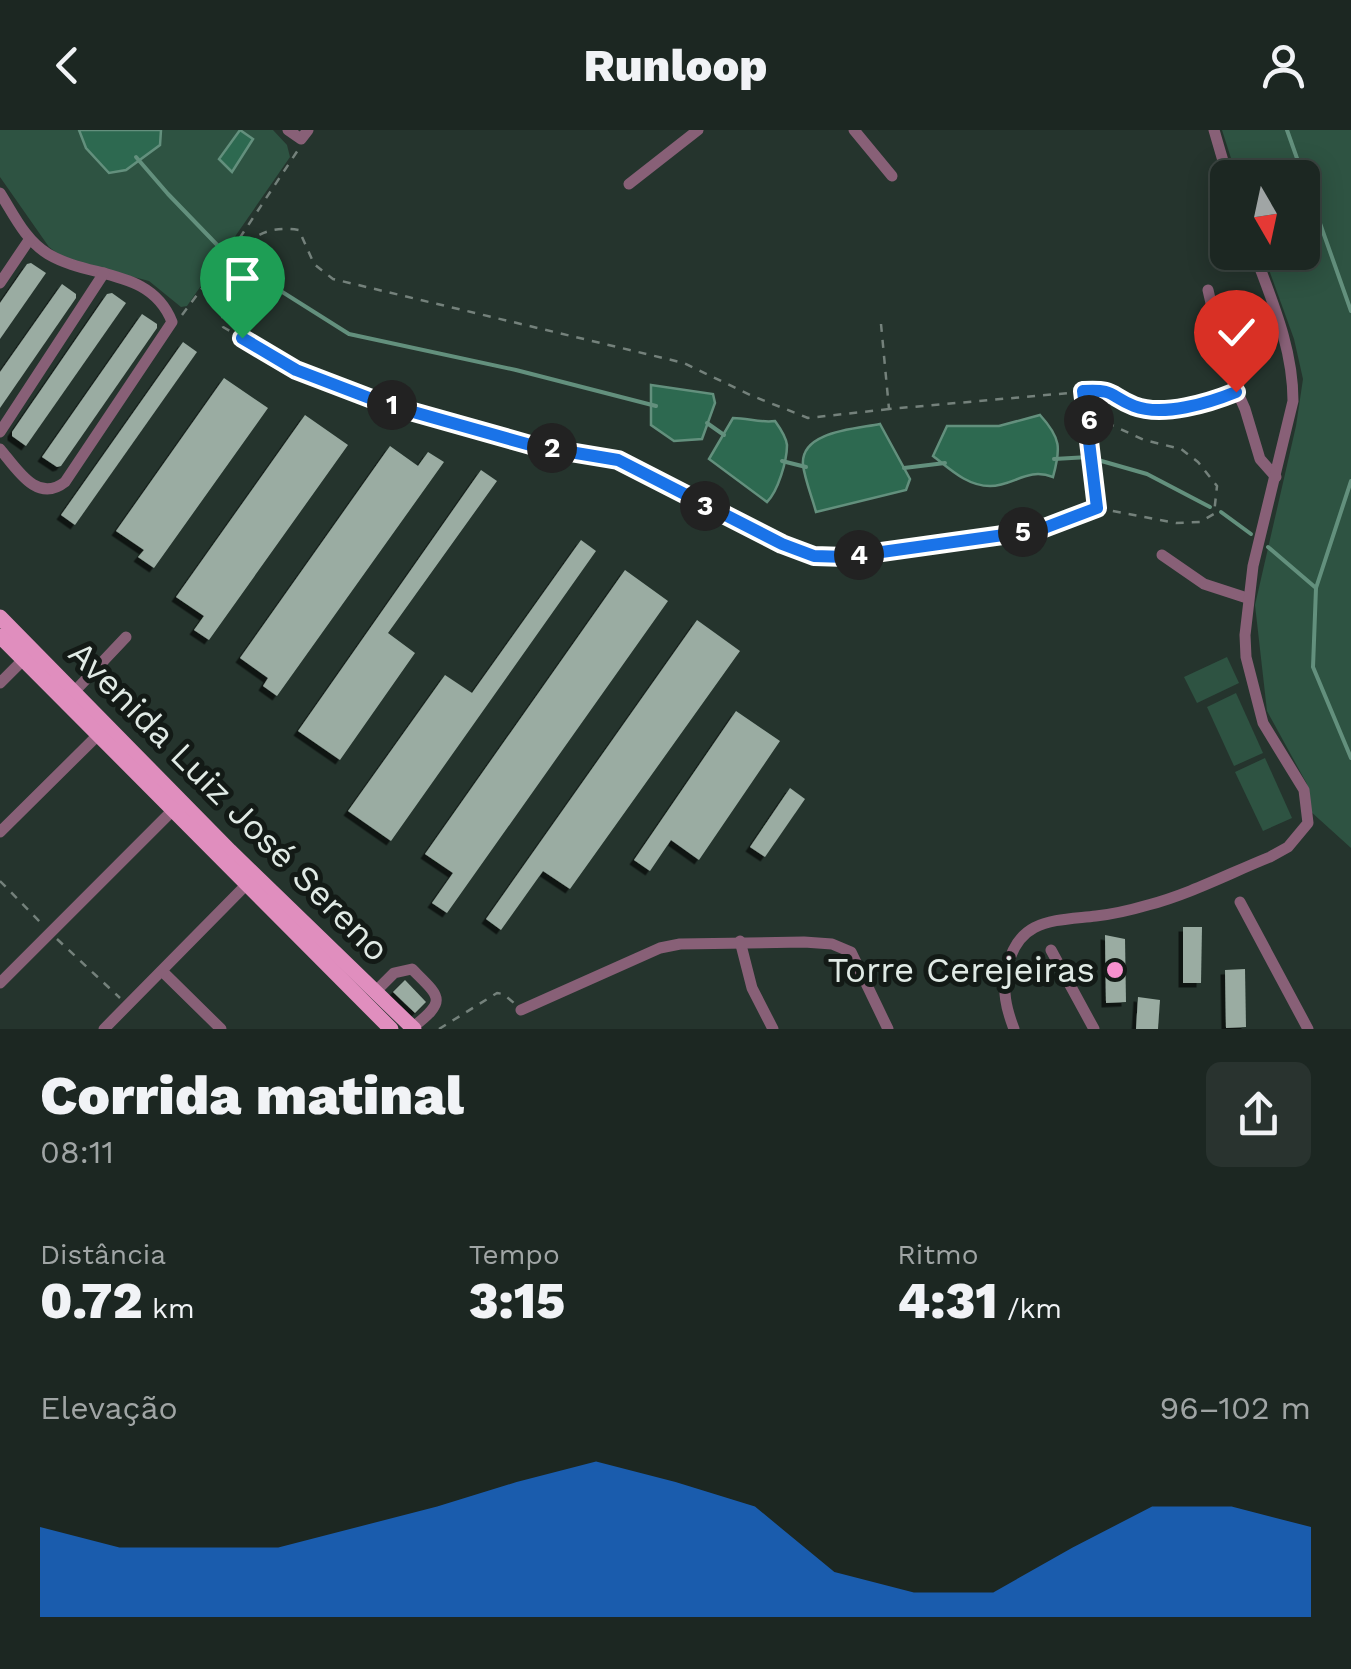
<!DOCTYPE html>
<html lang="pt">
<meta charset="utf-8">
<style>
body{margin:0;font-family:"Work Sans",sans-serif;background:#29332f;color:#f1f3f6;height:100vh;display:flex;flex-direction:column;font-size:38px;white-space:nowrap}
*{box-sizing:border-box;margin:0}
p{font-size:32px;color:#a0a5a5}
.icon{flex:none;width:55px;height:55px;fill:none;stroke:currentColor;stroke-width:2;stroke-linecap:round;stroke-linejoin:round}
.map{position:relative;height:899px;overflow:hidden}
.sheet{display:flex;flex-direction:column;background:#1c2722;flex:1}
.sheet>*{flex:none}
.needle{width:65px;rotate:171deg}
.buttons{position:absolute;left:1210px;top:30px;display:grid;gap:20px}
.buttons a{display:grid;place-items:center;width:110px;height:110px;border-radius:15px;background:#1c2722;box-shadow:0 5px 25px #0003,0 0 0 2px #3a4440;font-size:50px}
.pin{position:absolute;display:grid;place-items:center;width:85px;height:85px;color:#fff;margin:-102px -42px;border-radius:50% 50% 50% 0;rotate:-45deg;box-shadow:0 0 10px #0007}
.pin .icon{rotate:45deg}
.km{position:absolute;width:50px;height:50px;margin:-25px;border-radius:50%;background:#222;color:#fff;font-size:28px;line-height:50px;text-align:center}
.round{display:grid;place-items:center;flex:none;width:105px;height:105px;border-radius:15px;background:#29332f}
.headline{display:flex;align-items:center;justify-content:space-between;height:170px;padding:0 40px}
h1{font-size:55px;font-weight:800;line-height:75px}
.figures{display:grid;grid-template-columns:repeat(3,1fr);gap:15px;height:170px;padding:10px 40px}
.figures div{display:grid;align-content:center}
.figures b{font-size:50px;font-weight:800}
.figures small{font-size:28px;font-weight:400}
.figures p{font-size:28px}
.chart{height:280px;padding:20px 40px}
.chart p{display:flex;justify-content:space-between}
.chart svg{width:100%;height:180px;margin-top:10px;fill:#1a73e8;opacity:.7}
header{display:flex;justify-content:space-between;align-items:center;height:130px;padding:0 40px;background:#1c2722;font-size:45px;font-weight:800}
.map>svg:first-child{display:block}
.green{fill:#2e5342}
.water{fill:#2d6950;stroke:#63907d;stroke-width:2.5}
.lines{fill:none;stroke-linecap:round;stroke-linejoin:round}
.stream{stroke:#63907d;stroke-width:4}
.building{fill:#9aaca2;filter:url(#shadow)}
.path{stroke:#74817b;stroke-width:2.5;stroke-dasharray:8 8;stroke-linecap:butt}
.minor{stroke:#886077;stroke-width:11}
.major{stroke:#e08ebe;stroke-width:15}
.route-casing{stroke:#fff;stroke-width:20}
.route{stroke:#1a73e8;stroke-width:12}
.poi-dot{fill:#f790ce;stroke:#131a16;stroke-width:4}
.labels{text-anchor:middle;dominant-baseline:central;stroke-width:10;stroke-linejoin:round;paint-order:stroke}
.street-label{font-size:35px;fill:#e0eae5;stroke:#131a16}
.poi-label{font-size:35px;fill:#e0eae5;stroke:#131a16;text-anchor:end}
</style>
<header><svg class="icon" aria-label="back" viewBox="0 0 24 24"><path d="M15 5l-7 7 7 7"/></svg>Runloop<svg class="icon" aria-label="person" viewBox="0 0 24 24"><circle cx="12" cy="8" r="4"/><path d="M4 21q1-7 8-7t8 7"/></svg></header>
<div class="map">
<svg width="1351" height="899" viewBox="0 0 1351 899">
<defs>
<filter id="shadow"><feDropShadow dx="-4.5" dy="4.5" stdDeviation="0" flood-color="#0009"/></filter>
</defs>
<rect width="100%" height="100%" fill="#25342d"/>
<g class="green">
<polygon points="0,0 273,0 287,15 290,27 187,176 181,177 149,151 84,134 61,126 49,117 0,47"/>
<polygon points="1222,0 1351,0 1351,718 1309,680 1307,654 1267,581 1255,475 1296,296 1303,249 1294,209 1263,123 1302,122 1302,48 1237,47"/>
<polygon points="1227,527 1239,553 1197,573 1184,547"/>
<polygon points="1236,563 1263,623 1234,636 1207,577"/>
<polygon points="1265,628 1292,688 1263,701 1235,642"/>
</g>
<g class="water">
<polygon points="79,0 161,0 160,15 126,40 109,43 86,18"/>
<polygon points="240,0 253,9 232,42 219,29"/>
<polygon points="651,255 713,264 715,273 702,309 674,311 651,295"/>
<path d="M1040,285C1061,308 1061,318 1053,347C1027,337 1014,356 990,356C967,356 950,339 933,326L947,296H999Z"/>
<path d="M733,288C748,288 760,293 775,291C780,298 786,306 787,315C787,331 778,361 767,372L709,329Z"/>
<path d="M880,294L910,349L906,360L816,382C812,367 805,350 803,335C800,301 856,299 880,294Z"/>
</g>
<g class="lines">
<g class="stream">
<polyline points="1287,0 1351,181"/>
<polyline points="136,27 168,64 223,121"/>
<polyline points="238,134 349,204 516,240 656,276"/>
<polyline points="707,293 724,305"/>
<polyline points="1054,329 1089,327"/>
<polyline points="1098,330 1147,344 1210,377"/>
<polyline points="782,331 806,337"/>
<polyline points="904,338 945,333"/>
<polyline points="1351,351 1316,458 1313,537 1351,628"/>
<polyline points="1221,382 1251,404"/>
<polyline points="1268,417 1316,458"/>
</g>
</g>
<g class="building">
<polygon points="31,133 46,143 0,209 0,173 27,134"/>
<polygon points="62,154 76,164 76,168 0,278 0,242"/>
<polygon points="112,163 126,173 26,316 12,306 12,302 107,164"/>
<polygon points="142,184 157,194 157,198 61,336 57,337 42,327"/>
<polygon points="183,212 197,222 75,395 61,385"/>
<polygon points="224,248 268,278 154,438 138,427 144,420 116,401"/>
<polygon points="305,285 348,315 209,510 194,500 204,486 176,467"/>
<polygon points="390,316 418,336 428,322 444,332 277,566 263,556 268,548 240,528"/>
<polygon points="481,340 497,351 388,503 415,523 340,630 298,601"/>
<polygon points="581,410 596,421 391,711 348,681 445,545 472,563"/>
<polygon points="625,440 668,471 447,783 432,773 453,743 425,724"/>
<polygon points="697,490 740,521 570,759 543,741 501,800 486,789"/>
<polygon points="736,581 780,611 699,730 671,710 650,741 634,730"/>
<polygon points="790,658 805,669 765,727 750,717"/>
<polygon points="1183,797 1202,797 1201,853 1183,853"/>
<polygon points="1105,805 1125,809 1126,872 1106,873"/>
<polygon points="1245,839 1246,897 1226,898 1225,840"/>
<polygon points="405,850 426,872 415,883 393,862"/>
<polygon points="1138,867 1160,870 1158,899 1136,899"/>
</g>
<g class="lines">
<g class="path">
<polyline points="182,185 239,109 298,20"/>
<path d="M881,194L889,279L1103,260C1116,261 1120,270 1131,275C1153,286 1207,273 1229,264"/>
<polyline points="1083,261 1088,283"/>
<path d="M889,279L808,288L750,265L684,233L333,149L314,134L299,100C239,90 219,147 223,197L296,240L334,255L385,273L535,315L618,330L782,414L814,426L846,427L1039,400L1097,378L1176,393L1200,392L1214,384L1217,356L1198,332L1181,319L1144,310L1088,284L1097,378"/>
<polyline points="0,751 44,796"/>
<polyline points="57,809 120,868"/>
<polyline points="439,899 497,863 503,864 514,873"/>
</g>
<g class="minor">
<polyline points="288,0 301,9 308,0"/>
<polyline points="854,0 892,46"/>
<polyline points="1214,0 1228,48"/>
<polyline points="629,54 698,0"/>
<path d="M0,63C14,85 25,110 48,124C90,149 151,138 172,192L65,352C37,374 17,339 0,319"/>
<polyline points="0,153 29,110"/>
<polyline points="1208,160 1225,234 1245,279 1260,329 1276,347"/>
<polyline points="0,302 104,143"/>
<polyline points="1162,425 1204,454 1247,468"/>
<polyline points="0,553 23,530"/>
<polyline points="74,562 126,507"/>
<polyline points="0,702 98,605"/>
<polyline points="1240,772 1308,899"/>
<polyline points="740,811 752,858 773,899"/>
<polyline points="1051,820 1094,899"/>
<polyline points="162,841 221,899"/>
<polyline points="0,853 173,680"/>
<path d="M377,860L394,843L412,839C440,867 448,870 413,897"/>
<polyline points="521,880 660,818 680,814 804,812 832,814 851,822 888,899"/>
<polyline points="104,899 247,754"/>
<path d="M1014,899C1006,878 1002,861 1007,839C1018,788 1053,791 1096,786C1114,784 1131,780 1148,775C1190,764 1230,743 1270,727L1288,717L1308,693L1304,660L1263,593L1246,527L1245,505L1253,436L1293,271C1293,218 1272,171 1254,122"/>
</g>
<g class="major">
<polyline points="0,487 230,721 414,899"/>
<polyline points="0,506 391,899"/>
</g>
</g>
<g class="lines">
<defs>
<path id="route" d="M242,208L296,240L385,274L534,316L618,330L782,414L814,426L846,427L1039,400L1097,378L1083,261C1116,259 1109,266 1134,276C1163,287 1209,273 1236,262"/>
</defs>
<use href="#route" class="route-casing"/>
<use href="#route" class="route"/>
</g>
<circle class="poi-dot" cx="1115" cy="840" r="10"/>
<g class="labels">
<g class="street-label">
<text transform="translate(229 671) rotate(45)">Avenida Luiz José Sereno</text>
</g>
<g class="poi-label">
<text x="1095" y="840">Torre Cerejeiras</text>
</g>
</g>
</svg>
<div class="buttons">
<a><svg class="needle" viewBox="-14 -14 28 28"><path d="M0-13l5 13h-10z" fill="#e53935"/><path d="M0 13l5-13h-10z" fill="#a0a5a5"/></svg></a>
</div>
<div class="pin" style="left:242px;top:208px;background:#1e9e55"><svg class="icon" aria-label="arrive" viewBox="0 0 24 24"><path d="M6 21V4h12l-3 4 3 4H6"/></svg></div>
<div class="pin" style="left:1236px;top:262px;background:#d93025"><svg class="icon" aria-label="check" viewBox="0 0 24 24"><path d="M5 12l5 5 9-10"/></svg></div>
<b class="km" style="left:392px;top:275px">1</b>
<b class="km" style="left:552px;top:318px">2</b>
<b class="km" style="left:705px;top:376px">3</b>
<b class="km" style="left:859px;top:425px">4</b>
<b class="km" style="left:1023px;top:402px">5</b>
<b class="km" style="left:1089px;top:290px">6</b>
</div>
<section class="sheet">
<div class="headline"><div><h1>Corrida matinal</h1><p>08:11</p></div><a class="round"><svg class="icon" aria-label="share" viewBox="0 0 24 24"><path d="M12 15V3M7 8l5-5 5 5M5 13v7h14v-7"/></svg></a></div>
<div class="figures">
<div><p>Distância</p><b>0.72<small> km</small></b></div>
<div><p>Tempo</p><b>3:15</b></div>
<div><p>Ritmo</p><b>4:31<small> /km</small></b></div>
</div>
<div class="chart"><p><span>Elevação</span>96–102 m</p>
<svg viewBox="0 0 160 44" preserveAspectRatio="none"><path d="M0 44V22L10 27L20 27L30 27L40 22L50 17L60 11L70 6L80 11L90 17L100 33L110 38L120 38L130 27L140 17L150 17L160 22V44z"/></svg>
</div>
</section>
